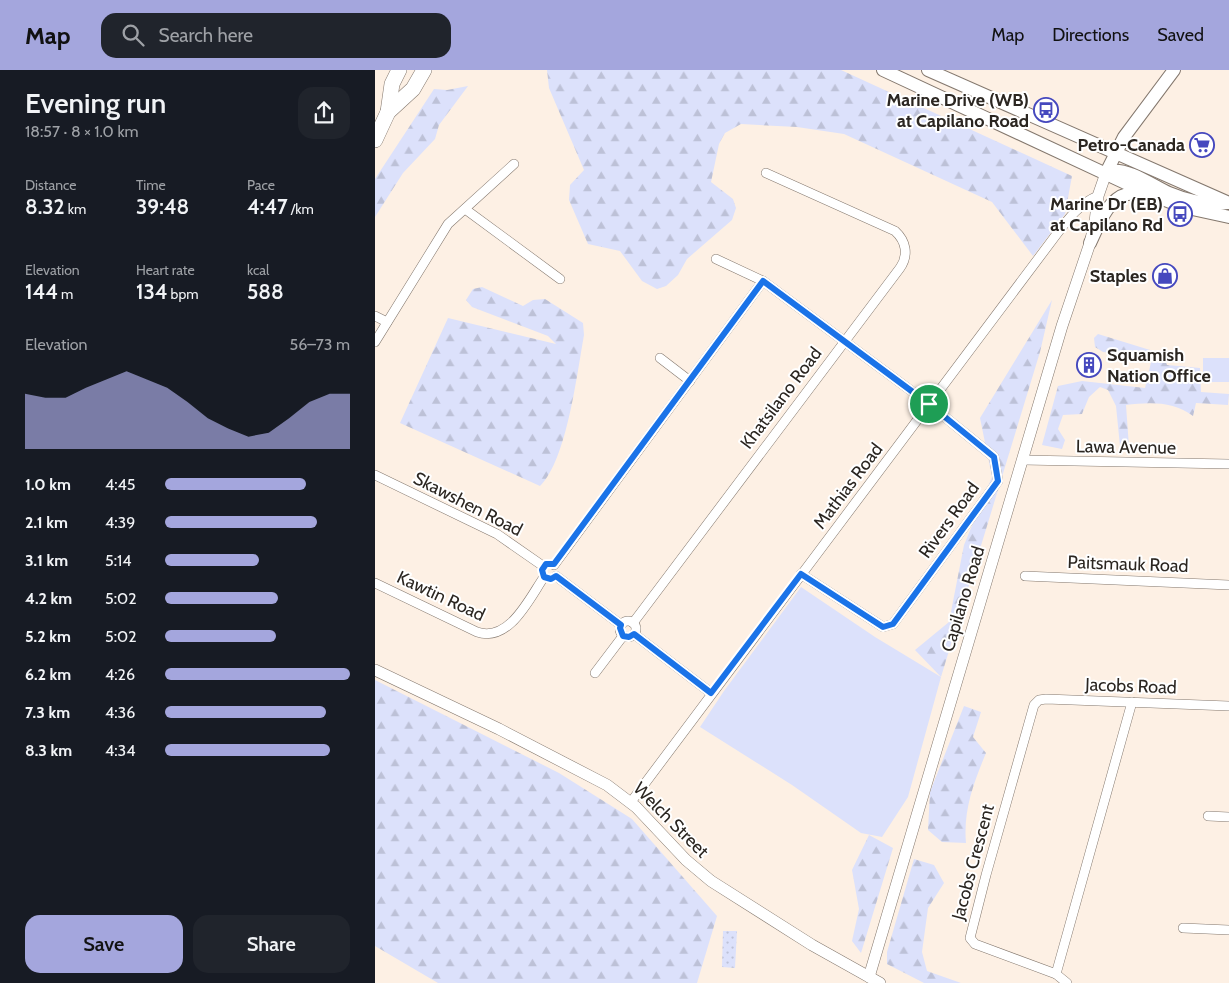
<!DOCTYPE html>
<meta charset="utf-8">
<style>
body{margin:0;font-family:Cabin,sans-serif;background:#20242c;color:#f1f3f6;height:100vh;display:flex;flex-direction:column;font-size:19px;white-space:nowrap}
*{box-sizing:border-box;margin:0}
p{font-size:16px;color:#9ea1a6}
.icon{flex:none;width:28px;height:28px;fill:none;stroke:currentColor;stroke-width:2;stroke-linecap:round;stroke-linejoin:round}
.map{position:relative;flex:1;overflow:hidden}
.side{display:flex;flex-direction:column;background:#171b24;width:375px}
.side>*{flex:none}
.pin{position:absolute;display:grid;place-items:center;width:42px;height:42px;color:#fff;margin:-21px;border:2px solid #fff;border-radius:50%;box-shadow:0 1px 5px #0007}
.round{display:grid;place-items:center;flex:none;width:52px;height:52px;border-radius:15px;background:#20242c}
.overview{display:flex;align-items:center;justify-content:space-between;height:85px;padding:0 25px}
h1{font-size:28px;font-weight:600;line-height:38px}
.figures{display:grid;grid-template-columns:repeat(3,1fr);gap:8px;height:85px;padding:5px 25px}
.figures div{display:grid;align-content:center}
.figures b{font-size:21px;font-weight:600}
.figures small{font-size:14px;font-weight:400}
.figures p{font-size:14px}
.chart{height:140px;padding:10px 25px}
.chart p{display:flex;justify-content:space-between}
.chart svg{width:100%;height:90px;margin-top:5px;fill:#a4a6dd;opacity:.7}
.action{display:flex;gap:10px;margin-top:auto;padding:10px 25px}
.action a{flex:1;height:58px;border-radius:15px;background:#a4a6dd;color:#111;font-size:20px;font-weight:600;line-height:58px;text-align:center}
.action a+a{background:#20242c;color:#f1f3f6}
ul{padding:0 25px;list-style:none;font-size:16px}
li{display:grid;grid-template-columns:80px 60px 1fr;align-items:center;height:38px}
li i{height:12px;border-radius:6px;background:#a4a6dd}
header{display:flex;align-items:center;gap:30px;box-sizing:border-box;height:70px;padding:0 25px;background:#a4a6dd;color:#111}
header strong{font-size:24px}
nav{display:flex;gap:28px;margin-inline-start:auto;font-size:18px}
.search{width:350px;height:45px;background:#20242c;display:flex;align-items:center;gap:12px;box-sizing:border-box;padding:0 18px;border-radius:15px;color:#9ea1a6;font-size:19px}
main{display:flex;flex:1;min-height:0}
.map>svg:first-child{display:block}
.forest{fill:url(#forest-firs)}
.park{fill:url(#park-dots)}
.garden{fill:#dce1fb}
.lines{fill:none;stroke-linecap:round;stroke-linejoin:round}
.minor-casing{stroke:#84786e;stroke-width:10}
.tertiary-casing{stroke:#84786e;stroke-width:12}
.secondary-casing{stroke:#84786e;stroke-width:14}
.trunk-casing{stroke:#84786e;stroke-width:16}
.minor{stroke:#fff;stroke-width:9}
.tertiary{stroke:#fff;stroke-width:11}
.secondary{stroke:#fff;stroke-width:12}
.trunk{stroke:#fff;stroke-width:15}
.route-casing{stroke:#fff;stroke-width:10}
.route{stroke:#1a73e8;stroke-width:6}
.labels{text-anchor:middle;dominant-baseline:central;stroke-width:4;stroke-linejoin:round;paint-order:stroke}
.poi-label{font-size:18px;font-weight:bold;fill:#2b2621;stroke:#fff;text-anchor:end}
.street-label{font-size:18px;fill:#2b2621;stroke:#fff}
</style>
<header>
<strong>Map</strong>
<div class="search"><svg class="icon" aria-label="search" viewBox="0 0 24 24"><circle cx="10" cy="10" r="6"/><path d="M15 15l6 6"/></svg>Search here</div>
<nav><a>Map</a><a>Directions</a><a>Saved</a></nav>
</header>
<main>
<section class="side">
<div class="overview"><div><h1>Evening run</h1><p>18:57 · 8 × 1.0 km</p></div><a class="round"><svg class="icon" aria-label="share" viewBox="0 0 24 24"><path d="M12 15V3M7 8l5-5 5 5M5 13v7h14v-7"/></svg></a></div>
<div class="figures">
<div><p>Distance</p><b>8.32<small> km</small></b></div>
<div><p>Time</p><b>39:48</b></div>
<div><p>Pace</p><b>4:47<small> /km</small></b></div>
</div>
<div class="figures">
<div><p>Elevation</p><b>144<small> m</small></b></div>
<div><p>Heart rate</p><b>134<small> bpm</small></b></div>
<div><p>kcal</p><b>588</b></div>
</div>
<div class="chart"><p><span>Elevation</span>56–73 m</p>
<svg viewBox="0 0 160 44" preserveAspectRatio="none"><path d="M0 44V17L10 19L20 19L30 14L40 10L50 6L60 10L70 14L80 21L90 29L100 34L110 38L120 36L130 29L140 21L150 17L160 17V44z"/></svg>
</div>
<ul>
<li><b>1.0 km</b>4:45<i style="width:76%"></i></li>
<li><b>2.1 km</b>4:39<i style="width:82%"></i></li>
<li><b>3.1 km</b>5:14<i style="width:51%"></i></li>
<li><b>4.2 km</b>5:02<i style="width:61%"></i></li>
<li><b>5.2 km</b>5:02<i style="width:60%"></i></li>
<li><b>6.2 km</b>4:26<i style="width:100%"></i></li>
<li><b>7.3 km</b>4:36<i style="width:87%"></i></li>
<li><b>8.3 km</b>4:34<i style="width:89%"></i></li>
</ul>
<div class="action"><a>Save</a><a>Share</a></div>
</section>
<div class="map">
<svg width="854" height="913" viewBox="0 0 854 913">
<defs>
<pattern id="forest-firs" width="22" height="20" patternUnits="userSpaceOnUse" patternTransform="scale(1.25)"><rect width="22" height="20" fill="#dce1fb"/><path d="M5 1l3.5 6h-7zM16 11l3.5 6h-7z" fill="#bdc1d7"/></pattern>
<pattern id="park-dots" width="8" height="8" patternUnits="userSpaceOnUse" patternTransform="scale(1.25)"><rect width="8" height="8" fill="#dce1fb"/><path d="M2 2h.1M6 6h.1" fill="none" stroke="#bdc1d7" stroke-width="1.8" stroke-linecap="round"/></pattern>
</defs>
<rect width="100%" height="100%" fill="#fdf0e4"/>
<g class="forest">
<polygon points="172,0 466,0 697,106 690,144 658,186 617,132 469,64 422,57 366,54 350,63 344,74 336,112 358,129 361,138 357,150 312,189 303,205 291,216 282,219 267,211 245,181 213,174 194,130 195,115 209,100 174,18"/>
<polygon points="93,16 64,55 60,69 28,103 0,147 0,109 59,19 72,20"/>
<path d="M107,217L148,236L158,230L170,229L208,253L209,265C202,303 192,390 165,416L25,353L73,248L181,274L173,266L97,237L91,230L98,219Z"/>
<polygon points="677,230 665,282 566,607 540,580 574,552 589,475 617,407 605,348"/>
<path d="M723,264L788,284L792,295L825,298L826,322L854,324L853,335L821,333L818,346C799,331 774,332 751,335L754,377L745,376L741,336L733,320L725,317L714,327L707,344L688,345L683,359L690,370L687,379L667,375L683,316L707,311L770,318L777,288L728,282L720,277L719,268Z"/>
<polygon points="0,610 184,703 257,749 342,846 322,913 63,913 0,876"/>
<path d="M589,636L606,642L598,667L611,683C599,712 588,740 591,773L567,772L553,760L555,722Z"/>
<polygon points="494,765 518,778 486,883 477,871 484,839 477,800"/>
<polygon points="539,789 559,795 569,813 553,838 547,882 552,901 586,913 549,913 512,894 512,882"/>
</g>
<polygon class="park" points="348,861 362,861 360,898 347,897"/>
<g class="garden">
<rect x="828" y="288" width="26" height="24"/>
<polygon points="426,517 500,567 566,607 533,727 507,767 486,763 417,715 325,657 349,621"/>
</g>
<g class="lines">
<defs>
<g id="minor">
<polyline points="90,139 185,209"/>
<polyline points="341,189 388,211 554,334 619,387 623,411 518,554 508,557 426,504"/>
<polyline points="0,246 12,252"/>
<polyline points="0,272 73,154 139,94"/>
<polyline points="285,288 315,311"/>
<polyline points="648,390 854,394"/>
<polyline points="0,405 122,464 168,496"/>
<polyline points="179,495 388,211"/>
<polyline points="181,506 246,555"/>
<polyline points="650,506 854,515"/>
<path d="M0,513L102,562C134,573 154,529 169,507"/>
<circle cx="253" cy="559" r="8"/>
<path d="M258,553L525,198C534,185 531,171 520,161L391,103"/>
<polyline points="259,564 336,623"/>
<polyline points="220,603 248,566"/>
<path d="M256,732L678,169C691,152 703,134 723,126"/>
<polyline points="833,746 854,747"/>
<polyline points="808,858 854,860"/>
<polyline points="681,904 757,632"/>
<polyline points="692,913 681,904 600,874 595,868 611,805 659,635 664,630 671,629 854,636"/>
</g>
<g id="tertiary">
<polyline points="0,600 124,659 232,715 261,737 311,790 336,811 437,875 505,913"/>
<polyline points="494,907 687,256 715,173 720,152 723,126 731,103"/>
</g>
<g id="secondary">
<polyline points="508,0 774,124 808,137 854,147"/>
<polyline points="553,0 854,133"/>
<path d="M736,101C754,98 778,116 794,123C813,131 832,135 852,133"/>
<polyline points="731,103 749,67 799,0"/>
<path d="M715,173C723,157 732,129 752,124C758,123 766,124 772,124"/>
</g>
<g id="trunk">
<polyline points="13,42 38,19 49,0"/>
<polyline points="0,70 13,42 17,14 24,0"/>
</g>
</defs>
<use href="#minor" class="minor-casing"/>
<use href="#tertiary" class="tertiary-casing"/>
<use href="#secondary" class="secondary-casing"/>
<use href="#trunk" class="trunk-casing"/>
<use href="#minor" class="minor"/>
<use href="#tertiary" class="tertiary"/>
<use href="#secondary" class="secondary"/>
<use href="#trunk" class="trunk"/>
</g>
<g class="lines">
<defs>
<polygon id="route" points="388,211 554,334 619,387 623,411 518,554 508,557 426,504 336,623 259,564 254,567 248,566 245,558 246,555 181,506 176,509 169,507 167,500 171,494 179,494"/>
</defs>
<use href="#route" class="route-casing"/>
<use href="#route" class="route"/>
</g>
<defs>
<symbol id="bus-ring" viewBox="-11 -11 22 22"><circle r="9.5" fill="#fff" stroke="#4548be" stroke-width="1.5"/><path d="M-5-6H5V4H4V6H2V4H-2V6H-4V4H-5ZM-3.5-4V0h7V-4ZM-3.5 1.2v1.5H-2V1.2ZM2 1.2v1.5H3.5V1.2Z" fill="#4548be"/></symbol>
<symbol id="supermarket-ring" viewBox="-11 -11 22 22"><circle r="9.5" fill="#fff" stroke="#4548be" stroke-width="1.5"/><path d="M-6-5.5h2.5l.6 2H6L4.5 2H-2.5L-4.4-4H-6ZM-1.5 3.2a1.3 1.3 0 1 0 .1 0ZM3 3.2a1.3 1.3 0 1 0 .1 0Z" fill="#4548be"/></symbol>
<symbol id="shop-ring" viewBox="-11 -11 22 22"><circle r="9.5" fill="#fff" stroke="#4548be" stroke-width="1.5"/><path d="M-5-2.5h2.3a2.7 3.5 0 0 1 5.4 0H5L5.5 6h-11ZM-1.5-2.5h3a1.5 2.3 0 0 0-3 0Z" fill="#4548be"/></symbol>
<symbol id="building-ring" viewBox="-11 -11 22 22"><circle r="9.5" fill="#fff" stroke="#4548be" stroke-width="1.5"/><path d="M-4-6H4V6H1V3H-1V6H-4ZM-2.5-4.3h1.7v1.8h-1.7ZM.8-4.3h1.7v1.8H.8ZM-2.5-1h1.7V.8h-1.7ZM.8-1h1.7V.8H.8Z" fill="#4548be"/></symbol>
</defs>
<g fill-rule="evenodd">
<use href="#bus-ring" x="657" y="26" width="28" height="28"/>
<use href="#supermarket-ring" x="813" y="61" width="28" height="28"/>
<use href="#bus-ring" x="791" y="130" width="28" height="28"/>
<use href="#shop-ring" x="776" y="192" width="28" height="28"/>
<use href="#building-ring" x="700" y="281" width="28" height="28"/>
</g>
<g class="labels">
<g class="poi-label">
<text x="654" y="30">Marine Drive (WB)<tspan x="654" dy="21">at Capilano Road</tspan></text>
<text x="810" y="75">Petro-Canada</text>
<text x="788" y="134">Marine Dr (EB)<tspan x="788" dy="21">at Capilano Rd</tspan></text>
<text x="772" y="206">Staples</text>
<text x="732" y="285" text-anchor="start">Squamish<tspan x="732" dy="21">Nation Office</tspan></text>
</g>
<g class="street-label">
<text transform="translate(406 328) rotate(-53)">Khatsilano Road</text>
<text transform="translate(751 377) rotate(1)">Lawa Avenue</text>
<text transform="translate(473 416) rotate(-53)">Mathias Road</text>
<text transform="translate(93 434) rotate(27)">Skawshen Road</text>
<text transform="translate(574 450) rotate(-54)">Rivers Road</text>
<text transform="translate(753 494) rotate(2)">Paitsmauk Road</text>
<text transform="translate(66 526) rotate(25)">Kawtin Road</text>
<text transform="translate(588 529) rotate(-73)">Capilano Road</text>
<text transform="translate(756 616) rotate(2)">Jacobs Road</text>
<text transform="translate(296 750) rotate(45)">Welch Street</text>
<text transform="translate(598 792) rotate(-75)">Jacobs Crescent</text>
</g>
</g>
</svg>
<div class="pin" style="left:554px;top:334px;background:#1e9e55"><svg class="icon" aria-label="arrive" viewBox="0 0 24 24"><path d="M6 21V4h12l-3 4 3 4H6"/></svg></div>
</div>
</main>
